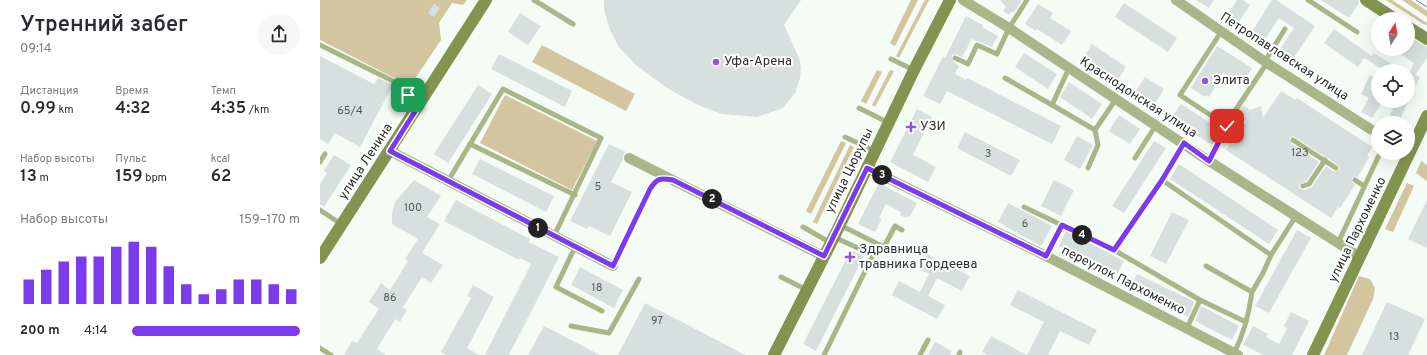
<!DOCTYPE html>
<html lang="ru">
<meta charset="utf-8">
<style>
body{margin:0;font-family:Overpass,sans-serif;background:#f7f7f7;color:#2b2b33;height:100vh;display:flex;flex-direction:column;font-size:15px;white-space:nowrap}
*{box-sizing:border-box;margin:0}
p{font-size:13px;color:#7c7c81}
.icon{flex:none;width:22px;height:22px;fill:none;stroke:currentColor;stroke-width:2;stroke-linecap:round;stroke-linejoin:round}
.map{position:relative;flex:1;overflow:hidden}
.side{display:flex;flex-direction:column;background:#fff;width:320px}
.side>*{flex:none}
.needle{width:26px;rotate:12deg}
.fabs{position:absolute;left:1051px;top:12px;display:grid;gap:8px}
.fabs a{display:grid;place-items:center;width:44px;height:44px;border-radius:50%;background:#fff;box-shadow:0 4px 16px #0002;font-size:20px}
.pin{position:absolute;display:grid;place-items:center;width:34px;height:34px;color:#fff;margin:-17px;border-radius:8px;box-shadow:0 2px 6px #0006}
.km{position:absolute;width:20px;height:20px;margin:-10px;border-radius:50%;background:#222;color:#fff;font-size:11px;line-height:20px;text-align:center}
.round{display:grid;place-items:center;flex:none;width:42px;height:42px;border-radius:21px;background:#f7f7f7}
.summary{display:flex;align-items:center;justify-content:space-between;height:68px;padding:0 20px}
h1{font-size:22px;font-weight:600;line-height:30px}
.metrics{display:grid;grid-template-columns:repeat(3,1fr);gap:6px;height:68px;padding:4px 20px}
.metrics div{display:grid;align-content:center}
.metrics b{font-size:17px;font-weight:600}
.metrics small{font-size:11px;font-weight:400}
.metrics p{font-size:11px}
.chart{height:112px;padding:8px 20px}
.chart p{display:flex;justify-content:space-between}
.chart svg{width:100%;height:72px;margin-top:4px;stroke:#7c3aed;stroke-width:6}
ul{padding:0 20px;list-style:none;font-size:13px}
li{display:grid;grid-template-columns:64px 48px 1fr;align-items:center;height:30px}
li i{height:10px;border-radius:5px;background:#7c3aed}
main{display:flex;flex:1;min-height:0}
.map>svg:first-child{display:block}
.green{fill:#d2c59f}
.building{fill:#d6e0de;fill-rule:evenodd}
.lines{fill:none;stroke-linecap:round;stroke-linejoin:round}
.lane{stroke:#a9b688;stroke-width:5}
.street{stroke:#a9b688;stroke-width:10}
.secondary{stroke:#83944e;stroke-width:12}
.tram{stroke:#818682;stroke-width:1}
.route-casing{stroke:#fff;stroke-width:8}
.route{stroke:#7c3aed;stroke-width:5}
.poi-dot{fill:#9058d0;stroke:#fff;stroke-width:1.5}
.labels{text-anchor:middle;dominant-baseline:central;stroke-width:4;stroke-linejoin:round;paint-order:stroke}
.number-label{font-size:11px;fill:#545957}
.street-label{font-size:13px;fill:#292c2a;stroke:#fff}
.poi-label{font-size:13px;fill:#292c2a;stroke:#fff;text-anchor:start}
</style>
<main>
<section class="side">
<div class="summary"><div><h1>Утренний забег</h1><p>09:14</p></div><a class="round"><svg class="icon" aria-label="share" viewBox="0 0 24 24"><path d="M12 15V3M7 8l5-5 5 5M5 13v7h14v-7"/></svg></a></div>
<div class="metrics">
<div><p>Дистанция</p><b>0.99<small> km</small></b></div>
<div><p>Время</p><b>4:32</b></div>
<div><p>Темп</p><b>4:35<small> /km</small></b></div>
</div>
<div class="metrics">
<div><p>Набор высоты</p><b>13<small> m</small></b></div>
<div><p>Пульс</p><b>159<small> bpm</small></b></div>
<div><p>kcal</p><b>62</b></div>
</div>
<div class="chart"><p><span>Набор высоты</span>159–170 m</p>
<svg viewBox="0 0 160 44" preserveAspectRatio="none"><path d="M5 44V29M15 44V23M25 44V18M35 44V15M45 44V15M55 44V9M65 44V6M75 44V9M85 44V21M95 44V32M105 44V38M115 44V35M125 44V29M135 44V29M145 44V32M155 44V35"/></svg>
</div>
<ul>
<li><b>200 m</b>4:14<i style="width:100%"></i></li>
</ul>
</section>
<div class="map">
<svg width="1107" height="355" viewBox="0 0 1107 355">
<rect width="100%" height="100%" fill="#f5fcf6"/>
<g class="green">
<polygon points="0,0 147,0 143,5 132,3 119,23 121,40 90,86 0,40"/>
<polygon points="591,0 598,0 575,46 570,43"/>
<polygon points="605,0 609,0 579,58 576,56"/>
<polygon points="1066,0 1072,0 1107,23 1107,25 1103,24"/>
<polygon points="1082,0 1091,0 1107,11 1107,17"/>
<polygon points="222,45 315,94 306,111 212,62"/>
<polygon points="557,70 562,72 546,104 541,101"/>
<polygon points="570,70 574,71 555,107 552,105"/>
<polygon points="185,95 277,141 252,190 160,143"/>
<polygon points="521,141 526,143 491,214 486,211"/>
<polygon points="530,145 534,147 497,224 493,222"/>
<polygon points="1101,161 1107,165 1107,181 1096,173"/>
<polygon points="1087,183 1094,186 1073,232 1065,229"/>
<polygon points="1039,276 1050,279 1055,288 1053,299 1027,355 1004,355"/>
</g>
<g class="building">
<polygon points="284,0 481,0 464,25 479,58 481,67 480,79 475,93 463,108 437,117 402,114 378,105 347,88 317,66 299,47 290,30 284,10"/>
<polygon points="680,0 702,0 694,13 691,12 689,15 683,11 686,7"/>
<polygon points="876,0 894,0 889,8"/>
<polygon points="917,0 923,0 930,5 917,25 906,17"/>
<polygon points="952,0 956,0 995,26 969,65 956,55 974,28 959,18 942,44 929,36"/>
<polygon points="1001,0 1039,0 1039,3 1029,18"/>
<polygon points="804,3 857,38 848,52 795,17"/>
<polygon points="114,4 120,8 114,17 108,13"/>
<polygon points="718,4 733,13 730,18 751,31 742,45 717,29 716,31 705,24"/>
<polygon points="200,13 221,26 208,45 188,32"/>
<polygon points="646,16 663,25 662,27 678,36 672,47 652,39 642,57 636,54 632,55 632,60 639,66 635,74 646,80 647,78 741,126 732,144 627,91 620,104 603,96 623,57 625,58"/>
<polygon points="1014,29 1052,56 1054,53 1082,71 1065,71 1044,58 1038,67 1004,43"/>
<polygon points="1088,36 1107,47 1107,58 1095,75 1100,77 1078,123 1066,123 1073,109 1061,104 1052,118 1041,112 1049,98 1041,94 1050,75 1058,78 1058,101 1088,101 1088,76 1094,63 1073,49 1088,49"/>
<polygon points="772,44 806,67 796,83 762,60"/>
<polygon points="897,46 932,68 922,85 903,73 889,97 886,95 885,97 871,88"/>
<polygon points="704,53 737,74 728,89 695,67"/>
<polygon points="179,54 252,91 245,107 171,69"/>
<polygon points="0,56 54,84 58,78 73,85 40,147 15,133 8,144 0,139"/>
<polygon points="825,77 844,89 834,105 815,92"/>
<polygon points="749,82 782,104 772,119 740,97"/>
<polygon points="158,85 172,94 128,163 114,154"/>
<path d="M961,91L976,100L977,98L1052,147L1047,156L1049,157L1038,177L1035,176L1032,178V182L1035,185L1020,208L1018,207L1011,218L906,150L926,122L916,116L923,105L930,110L941,106L943,118ZM973,136L1018,165L1020,168L1019,170L1014,172L1006,166L992,187L984,190L981,189L979,187L980,184L986,181L999,162L971,143L969,138Z"/>
<polygon points="861,104 900,129 892,145 851,119"/>
<polygon points="597,109 612,117 593,155 616,167 608,182 570,162"/>
<polygon points="799,115 820,129 810,144 789,131"/>
<polygon points="645,132 700,160 691,176 637,148"/>
<polygon points="757,136 773,145 760,169 744,160"/>
<polygon points="834,141 846,148 804,213 792,206"/>
<polygon points="289,144 306,152 303,155 303,159 291,182 312,192 290,236 269,226 267,229 250,221"/>
<polygon points="14,155 31,165 4,207 0,204 0,184 7,173 4,171"/>
<polygon points="160,159 234,196 226,212 152,174"/>
<polygon points="859,164 958,230 949,244 850,179"/>
<polygon points="94,180 121,196 107,217 120,224 102,253 123,265 111,283 102,277 83,307 87,310 80,322 75,319 57,349 66,355 24,355 32,341 37,343 59,309 49,302 61,283 70,290 88,261 85,259 98,239 72,224 72,213 75,202"/>
<polygon points="734,180 754,190 741,216 721,206"/>
<polygon points="559,183 597,203 590,217 587,216 586,218 580,215 581,212 566,204 559,218 562,219 555,232 538,224"/>
<polygon points="136,200 210,239 209,242 239,257 189,355 165,355 211,264 200,258 199,260 124,221"/>
<polygon points="1107,200 1107,248 1088,239"/>
<polygon points="688,203 732,226 721,246 678,222"/>
<polygon points="852,212 869,220 846,264 830,256"/>
<polygon points="977,230 991,238 949,313 935,306"/>
<polygon points="746,231 804,261 797,275 739,246"/>
<polygon points="531,250 544,256 496,351 483,344"/>
<polygon points="607,254 650,276 642,291 617,278 608,296 625,305 617,319 572,295 579,281 600,292 609,274 599,269"/>
<polygon points="260,267 303,290 294,308 251,285"/>
<polygon points="817,274 873,301 874,303 868,317 810,288"/>
<polygon points="153,285 174,297 147,348 159,355 126,355 121,352 151,298 147,296"/>
<polygon points="698,290 777,330 769,345 740,331 728,355 667,355 662,352 671,336 707,355 724,322 690,305"/>
<polygon points="1067,302 1105,319 1088,355 1042,355"/>
<polygon points="325,303 393,338 425,355 298,355"/>
<polygon points="881,306 919,326 912,340 875,321"/>
<polygon points="971,312 989,321 972,355 944,355 923,345 933,326 948,334 946,337 959,344 967,328 964,326"/>
<polygon points="224,326 280,355 208,355"/>
<polygon points="615,342 632,351 630,355 608,355"/>
</g>
<g class="lines">
<g class="lane">
<polyline points="214,0 253,24"/>
<polyline points="988,0 1037,32"/>
<polyline points="901,32 860,95 907,126"/>
<polyline points="0,45 79,84 88,95 100,101"/>
<polyline points="635,58 648,64 657,45 677,54 689,28 707,0"/>
<polyline points="571,59 594,70"/>
<polyline points="945,61 965,29"/>
<polyline points="685,78 732,105 749,68"/>
<polyline points="732,105 775,130 778,145 768,168"/>
<polyline points="539,108 569,123"/>
<polyline points="775,130 796,99"/>
<polyline points="525,137 555,151"/>
<polyline points="973,140 1016,168"/>
<polyline points="864,143 842,180 951,255 976,216"/>
<polyline points="150,144 255,195"/>
<polyline points="815,158 836,125"/>
<polyline points="889,161 909,120 947,63"/>
<polyline points="0,162 5,154"/>
<polyline points="1035,180 1044,186"/>
<polyline points="128,181 183,89 281,138 234,236"/>
<polyline points="983,186 989,184 1005,160"/>
<polyline points="704,207 794,250 880,300 926,322"/>
<polyline points="0,210 21,224"/>
<polyline points="520,225 564,247 575,226 582,230"/>
<polyline points="483,227 511,243"/>
<polyline points="1018,243 1060,153"/>
<polyline points="255,247 236,287 282,311"/>
<polyline points="794,250 842,180"/>
<polyline points="726,256 742,225"/>
<path d="M293,266L330,189C334,183 337,177 346,179"/>
<polyline points="886,266 932,292 943,273 951,255"/>
<polyline points="461,277 487,290"/>
<polyline points="251,326 289,333 319,279"/>
<polyline points="867,328 880,300"/>
<polyline points="0,348 11,355"/>
<path d="M914,353C924,334 929,314 932,292"/>
<polyline points="504,355 553,255 514,237"/>
<polyline points="600,355 608,340"/>
<polyline points="639,355 640,352"/>
</g>
<g class="street">
<polyline points="643,0 689,28 889,161 1040,257"/>
<polyline points="856,0 947,63 1058,134"/>
<polyline points="70,151 293,266"/>
<polyline points="309,158 503,256"/>
<polyline points="547,168 726,256 918,355"/>
</g>
<g class="secondary">
<polyline points="1046,0 1075,19"/>
<polyline points="1088,27 1107,39"/>
<polyline points="0,258 166,0"/>
<polyline points="454,355 514,237 594,70 630,0"/>
<polyline points="993,355 1107,116"/>
</g>
<g class="tram">
<polyline points="1055,0 1083,19"/>
<polyline points="1096,0 1107,7"/>
<polyline points="1088,22 1107,35"/>
</g>
</g>
<g class="lines">
<defs>
<path id="route" d="M88,95L101,102L70,151L293,266L330,189C337,178 340,178 353,180L504,256L547,168L726,256L742,225L794,250L842,180L864,143L889,161L907,126"/>
</defs>
<use href="#route" class="route-casing"/>
<use href="#route" class="route"/>
</g>
<g class="poi-dot">
<circle cx="396" cy="62" r="4"/>
<circle cx="885" cy="81" r="4"/>
<path d="M589 121h4v4h4v4h-4v4h-4v-4h-4v-4h4z"/>
<path d="M528 251h4v4h4v4h-4v4h-4v-4h-4v-4h4z"/>
</g>
<g class="labels">
<g class="number-label">
<text x="30" y="111">65/4</text>
<text x="980" y="153">123</text>
<text x="668" y="154">3</text>
<text x="278" y="187">5</text>
<text x="93" y="208">100</text>
<text x="705" y="224">6</text>
<text x="277" y="288">18</text>
<text x="70" y="298">86</text>
<text x="337" y="321">97</text>
<text x="1074" y="337">13</text>
</g>
<g class="street-label">
<text transform="translate(964 57) rotate(33)">Петропавловская улица</text>
<text transform="translate(818 98) rotate(33)">Краснодонская улица</text>
<text transform="translate(46 162) rotate(-57)">улица Ленина</text>
<text transform="translate(530 171) rotate(-64)">улица Цюрупы</text>
<text transform="translate(1038 230) rotate(-64)">улица Пархоменко</text>
<text transform="translate(803 281) rotate(27)">переулок Пархоменко</text>
</g>
<g class="poi-label">
<text x="404" y="62">Уфа-Арена</text>
<text x="893" y="81">Элита</text>
<text x="600" y="127">УЗИ</text>
<text x="539" y="250">Здравница<tspan x="539" dy="15">травника Гордеева</tspan></text>
</g>
</g>
</svg>
<div class="fabs">
<a><svg class="needle" viewBox="-14 -14 28 28"><path d="M0-13l5 13h-10z" fill="#e53935"/><path d="M0 13l5-13h-10z" fill="#7c7c81"/></svg></a>
<a><svg class="icon" aria-label="locate" viewBox="0 0 24 24"><circle cx="12" cy="12" r="6"/><path d="M12 2v4M12 18v4M2 12h4M18 12h4"/></svg></a>
<a><svg class="icon" aria-label="layers" viewBox="0 0 24 24"><path d="M12 4l9 5-9 5-9-5zM3 14l9 5 9-5"/></svg></a>
</div>
<div class="pin" style="left:88px;top:95px;background:#1e9e55"><svg class="icon" aria-label="arrive" viewBox="0 0 24 24"><path d="M6 21V4h12l-3 4 3 4H6"/></svg></div>
<div class="pin" style="left:907px;top:126px;background:#d93025"><svg class="icon" aria-label="check" viewBox="0 0 24 24"><path d="M5 12l5 5 9-10"/></svg></div>
<b class="km" style="left:218px;top:228px">1</b>
<b class="km" style="left:392px;top:199px">2</b>
<b class="km" style="left:562px;top:175px">3</b>
<b class="km" style="left:762px;top:235px">4</b>
</div>
</main>
